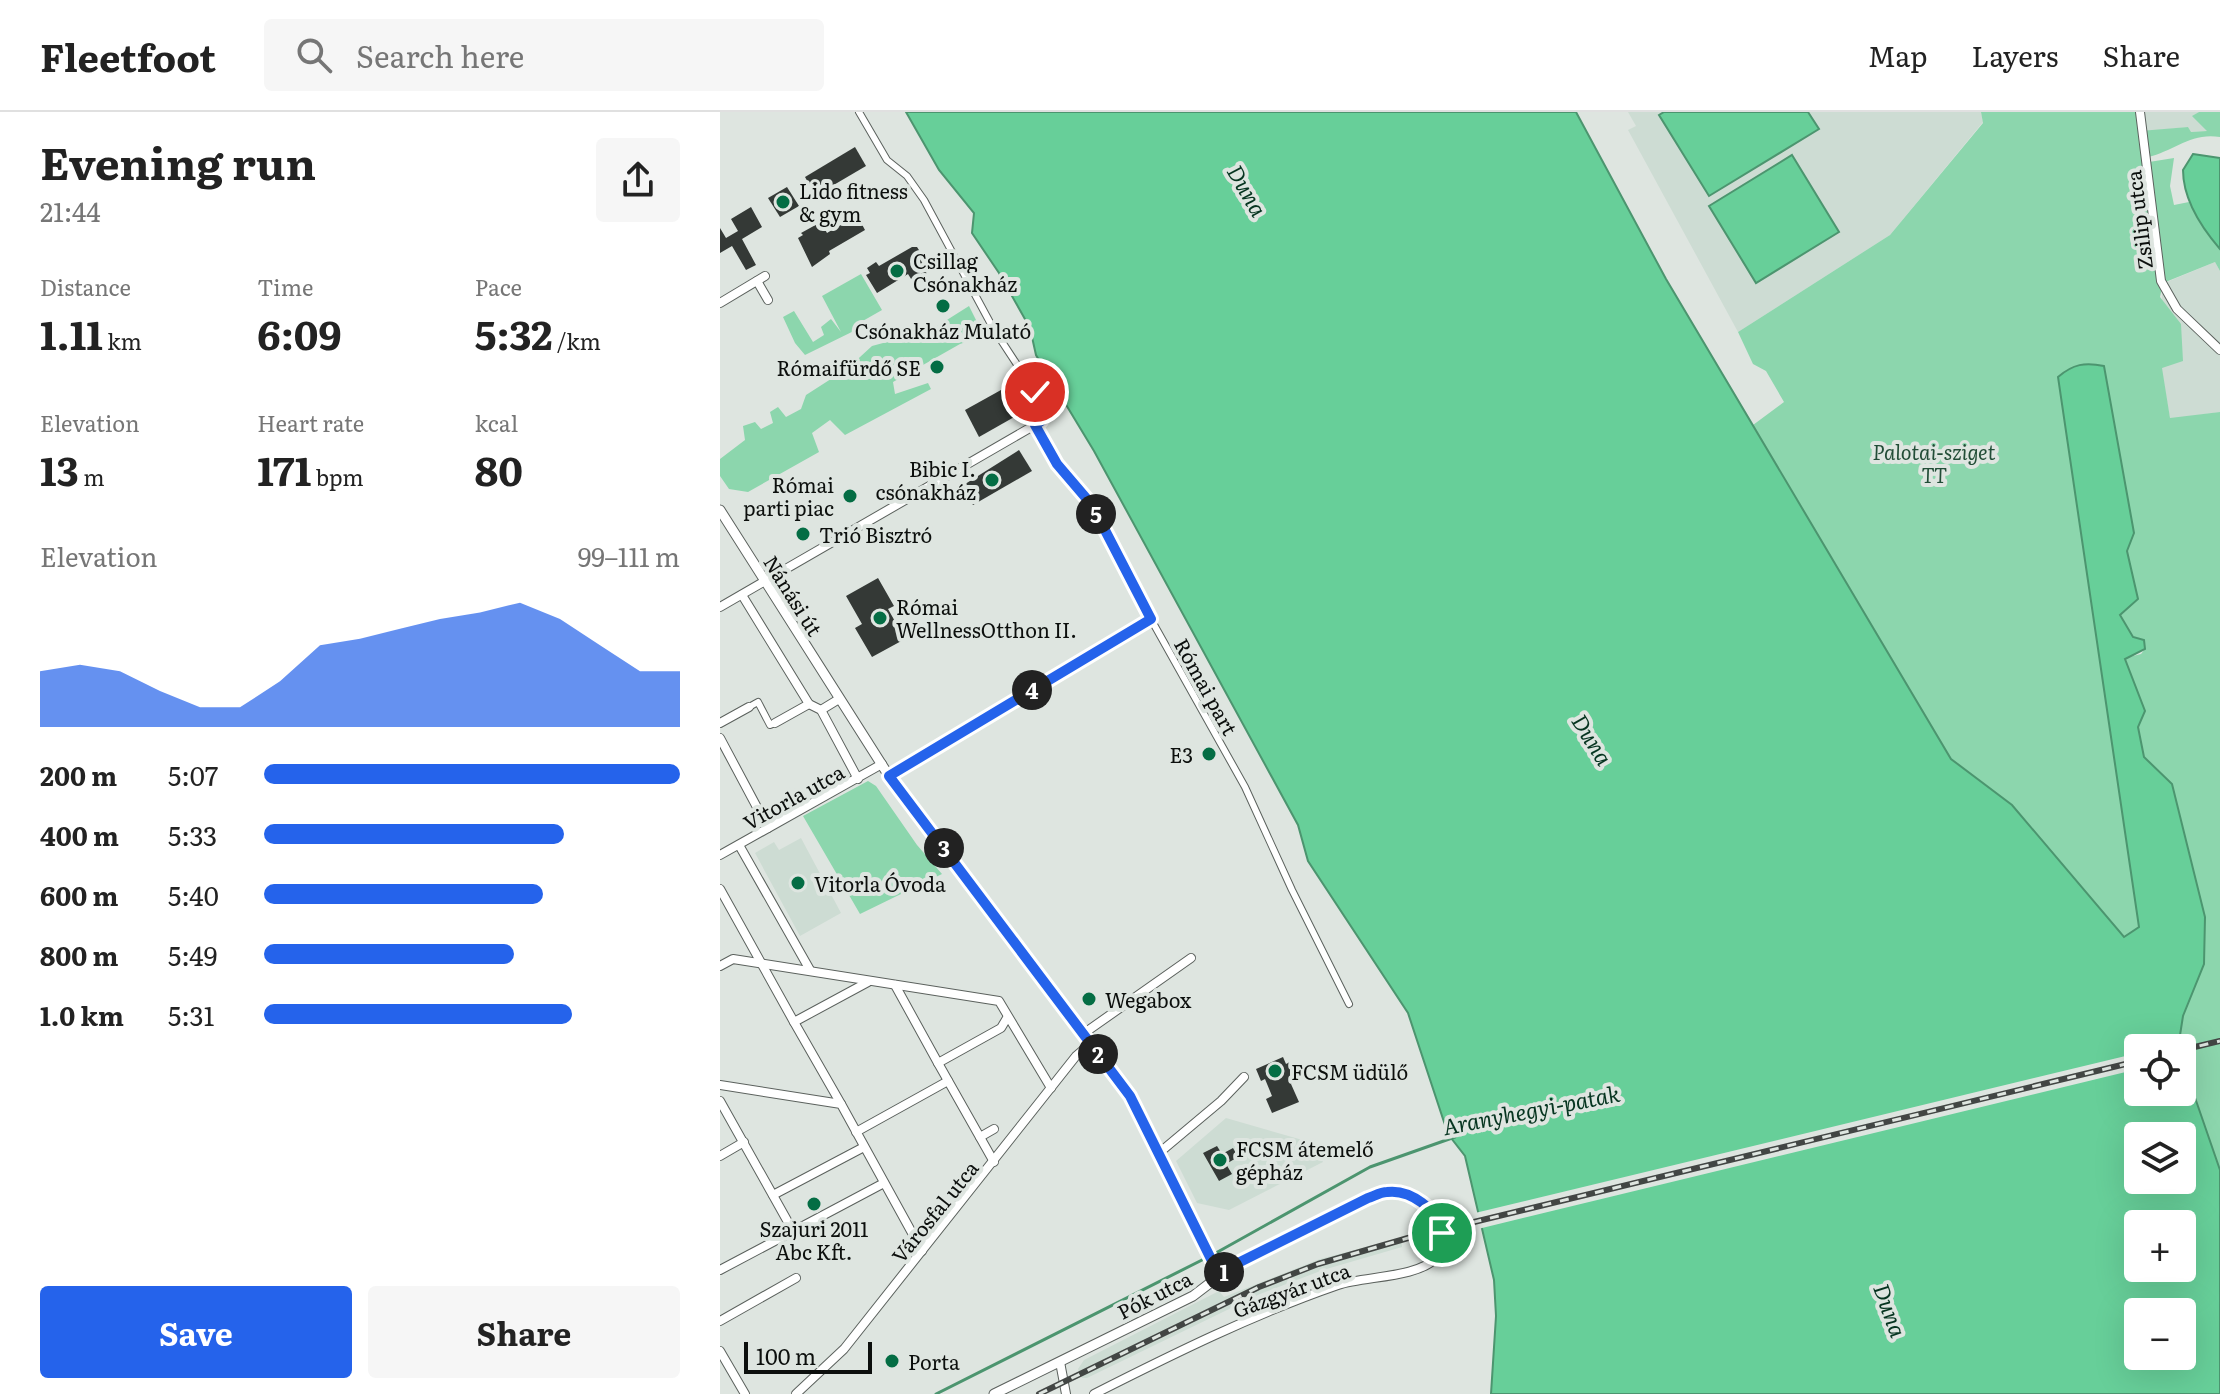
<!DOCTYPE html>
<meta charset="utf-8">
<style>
body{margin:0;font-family:Literata,serif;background:#f6f6f6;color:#222;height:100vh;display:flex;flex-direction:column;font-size:30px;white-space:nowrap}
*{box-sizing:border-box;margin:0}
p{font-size:26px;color:#767676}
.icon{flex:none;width:44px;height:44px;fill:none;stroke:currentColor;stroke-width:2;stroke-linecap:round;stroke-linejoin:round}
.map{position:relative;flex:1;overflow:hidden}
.details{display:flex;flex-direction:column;background:#fff;width:720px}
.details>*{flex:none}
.buttons{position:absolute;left:1404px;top:922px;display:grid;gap:16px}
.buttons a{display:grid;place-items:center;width:72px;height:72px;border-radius:8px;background:#fff;box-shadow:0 8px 32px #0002;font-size:40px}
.scale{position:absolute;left:24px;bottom:20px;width:128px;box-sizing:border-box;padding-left:8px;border:4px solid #0c0f0d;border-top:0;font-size:22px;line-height:28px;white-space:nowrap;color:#0c0f0d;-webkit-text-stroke:6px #dee5e0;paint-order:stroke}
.pin{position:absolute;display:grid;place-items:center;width:68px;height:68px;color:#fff;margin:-34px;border:4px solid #fff;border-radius:50%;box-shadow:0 2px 8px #0007}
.km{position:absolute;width:40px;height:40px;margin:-20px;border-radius:50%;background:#222;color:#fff;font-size:22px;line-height:40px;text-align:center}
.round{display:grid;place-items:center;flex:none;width:84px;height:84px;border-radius:8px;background:#f6f6f6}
.headline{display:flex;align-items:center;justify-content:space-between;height:136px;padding:0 40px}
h1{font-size:44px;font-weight:700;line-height:60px}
.stats{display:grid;grid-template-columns:repeat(3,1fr);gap:12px;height:136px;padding:8px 40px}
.stats div{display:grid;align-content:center}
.stats b{font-size:40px;font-weight:700}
.stats small{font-size:22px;font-weight:400}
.stats p{font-size:22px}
.chart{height:224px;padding:16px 40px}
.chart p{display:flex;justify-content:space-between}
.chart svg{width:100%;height:144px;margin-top:8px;fill:#2563eb;opacity:.7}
.primary-button{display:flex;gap:16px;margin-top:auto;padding:16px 40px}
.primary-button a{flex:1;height:92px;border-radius:8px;background:#2563eb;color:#fff;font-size:32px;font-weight:700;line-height:92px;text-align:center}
.primary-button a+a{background:#f6f6f6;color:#222}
ul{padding:0 40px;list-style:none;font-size:26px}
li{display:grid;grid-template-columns:128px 96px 1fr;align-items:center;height:60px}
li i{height:20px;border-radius:10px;background:#2563eb}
header{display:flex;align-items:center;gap:48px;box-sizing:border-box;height:112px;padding:0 40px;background:#fff;border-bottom:2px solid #e0e0e0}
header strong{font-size:38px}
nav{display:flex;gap:44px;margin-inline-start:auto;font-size:28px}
.search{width:560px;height:72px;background:#f6f6f6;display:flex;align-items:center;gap:20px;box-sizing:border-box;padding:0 28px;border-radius:8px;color:#767676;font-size:30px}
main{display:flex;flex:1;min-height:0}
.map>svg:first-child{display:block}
.built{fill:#cddcd3}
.green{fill:#8cd6ad}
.water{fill:#67cf99;stroke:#4c956f;stroke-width:2;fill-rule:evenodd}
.pier{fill:#dee5e0}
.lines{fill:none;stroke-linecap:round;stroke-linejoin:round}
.stream{stroke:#4c956f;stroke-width:3}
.building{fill:#343936}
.pedestrian-casing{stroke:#5b615d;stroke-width:8}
.minor-casing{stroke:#5b615d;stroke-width:10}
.tertiary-casing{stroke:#5b615d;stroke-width:11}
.pedestrian{stroke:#fff;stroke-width:6}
.minor{stroke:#fff;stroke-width:8}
.tertiary{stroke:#fff;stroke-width:9}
.rail-casing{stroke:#424644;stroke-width:6}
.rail{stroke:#dee5e0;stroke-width:3;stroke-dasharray:9;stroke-linecap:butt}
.route-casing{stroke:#fff;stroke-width:16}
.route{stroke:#2563eb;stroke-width:10}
.poi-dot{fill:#046d44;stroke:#dee5e0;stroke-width:3}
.labels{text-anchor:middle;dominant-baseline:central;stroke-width:8;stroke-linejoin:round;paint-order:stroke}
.poi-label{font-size:20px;fill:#0c0f0d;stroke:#dee5e0;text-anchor:start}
.street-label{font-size:20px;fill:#0c0f0d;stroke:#dee5e0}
.park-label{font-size:20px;font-style:italic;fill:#224d37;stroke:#dee5e0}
.water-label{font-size:22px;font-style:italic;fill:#063520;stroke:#dee5e0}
</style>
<header>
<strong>Fleetfoot</strong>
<div class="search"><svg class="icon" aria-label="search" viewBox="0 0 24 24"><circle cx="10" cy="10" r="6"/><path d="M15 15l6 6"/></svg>Search here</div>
<nav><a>Map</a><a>Layers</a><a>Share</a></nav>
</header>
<main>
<section class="details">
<div class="headline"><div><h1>Evening run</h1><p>21:44</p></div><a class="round"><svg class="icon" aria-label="share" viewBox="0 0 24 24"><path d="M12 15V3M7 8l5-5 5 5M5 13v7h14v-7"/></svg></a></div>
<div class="stats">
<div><p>Distance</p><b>1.11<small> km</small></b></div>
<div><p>Time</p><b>6:09</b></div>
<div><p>Pace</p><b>5:32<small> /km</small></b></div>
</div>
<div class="stats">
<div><p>Elevation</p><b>13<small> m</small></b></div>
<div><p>Heart rate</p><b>171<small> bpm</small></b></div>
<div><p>kcal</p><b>80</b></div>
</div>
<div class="chart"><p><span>Elevation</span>99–111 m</p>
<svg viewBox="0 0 160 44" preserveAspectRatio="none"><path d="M0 44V27L10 25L20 27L30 33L40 38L50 38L60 30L70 19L80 17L90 14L100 11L110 9L120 6L130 11L140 19L150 27L160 27V44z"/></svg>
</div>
<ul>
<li><b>200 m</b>5:07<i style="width:100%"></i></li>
<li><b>400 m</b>5:33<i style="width:72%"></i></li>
<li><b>600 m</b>5:40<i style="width:67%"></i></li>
<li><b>800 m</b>5:49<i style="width:60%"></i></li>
<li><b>1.0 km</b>5:31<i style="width:74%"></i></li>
</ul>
<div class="primary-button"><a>Save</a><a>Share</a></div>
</section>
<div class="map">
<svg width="1500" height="1282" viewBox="0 0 1500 1282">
<rect width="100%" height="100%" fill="#dee5e0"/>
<g class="built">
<polygon points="908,0 1261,0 1263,10 1170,123 1018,220 908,18 916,14"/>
<polygon points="1416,0 1479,0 1473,4 1488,19 1470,20 1468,15 1419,20"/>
<polygon points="1495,150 1500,159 1500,300 1450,307 1441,255 1442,172"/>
<polygon points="81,726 121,801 80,824 35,741 54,730 59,738"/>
<polygon points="506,1006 593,1031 603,1050 509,1098 477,1091 456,1049"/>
<polygon points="681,1126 682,1135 603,1158 540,1182 367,1266 362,1266 358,1257 364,1248 499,1179 504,1185 600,1147"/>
</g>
<g class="green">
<path d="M1261,0H1416L1420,19L1468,15L1471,20L1487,19L1472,4L1479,0H1500V25C1471,20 1454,39 1428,45L1429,50L1454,46L1450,74L1454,93L1469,90L1500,137V159L1495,150L1443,171L1440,185L1461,212L1463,249L1442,256L1450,306L1500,300V1058L1462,948V936H1458L1463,904L1484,853L1485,805L1452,672L1424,645L1418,614L1425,599L1405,546L1421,542L1425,537L1424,528L1413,525L1400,503L1418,487L1407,439L1414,421L1384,254C1365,250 1353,252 1338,265L1419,816L1404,825L1292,693L1231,647L1033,313L1064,290L1046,259L1033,252L1018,220L1170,123L1263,11Z"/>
<polygon points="141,162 162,198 141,210 144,214 85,243 75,231 63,205 74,199 93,230 104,223 101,215 111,207 121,220 102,184"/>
<polygon points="249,194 264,224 240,232 173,270 175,282 208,271 211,277 125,323 110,308 92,321 99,340 28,380 9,377 0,364 0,347 25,328 23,314 35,310 41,317 53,311 50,300 58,295 66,305 81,297 86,283 128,256 152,234 211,218"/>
<polygon points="148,669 156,674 197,733 222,762 140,802 83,704"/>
</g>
<g class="water">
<path d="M186,0H856L946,167L1231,647L1292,693L1404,825L1419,815L1338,265C1353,252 1365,250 1384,254L1414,421L1407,439L1418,487L1400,503L1413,525L1424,528L1425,537L1405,547L1425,599L1418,615L1424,645L1452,672L1485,805L1484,852L1463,904L1458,936H1418V980H1462V948L1500,1058V1282H771L776,1204L774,1168L745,1044L728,1022L688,901L588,749L578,713L374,339L316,243L310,216L279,161L252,121L254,101L219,58ZM1418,1024H1462V1068H1418ZM1418,1112H1462V1156H1418ZM1418,1200H1462V1244H1418Z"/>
<polygon points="944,0 1088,0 1099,17 989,84 939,3"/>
<path d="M1473,42L1500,46V137C1481,115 1463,88 1463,58Z"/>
<polygon points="1072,43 1119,120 1036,171 989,94"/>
</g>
<polygon class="pier" points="1418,941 1418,957 758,1117 755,1101"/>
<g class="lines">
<g class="stream">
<polyline points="494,1142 650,1055 735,1025"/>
<polyline points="216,1282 488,1145"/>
</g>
</g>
<g class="building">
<polygon points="135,35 146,54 100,81 93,79 85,65"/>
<polygon points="67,75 79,94 60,105 48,86"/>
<polygon points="31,95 42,115 22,127 36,153 26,158 12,134 0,141 0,116 6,126 18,119 11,107"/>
<polygon points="137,103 145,118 109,139 110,142 92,155 78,126 83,123 81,121 101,110 107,121"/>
<polygon points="192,135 197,135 208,152 203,155 207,161 193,170 188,162 157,181 146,163 150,161 147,156 156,150 159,154"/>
<polygon points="281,278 296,304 259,325 245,298"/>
<polygon points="299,338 312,359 253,393 242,374"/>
<polygon points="158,466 174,494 168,497 185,527 152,545 135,516 142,512 126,484"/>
<polygon points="563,945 566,952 570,950 574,960 571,962 575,971 571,972 579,990 552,1001 546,987 552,984 545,967 541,969 536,957"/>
<polygon points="497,1034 502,1042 513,1036 518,1045 506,1052 512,1062 499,1069 483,1041"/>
</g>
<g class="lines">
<defs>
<g id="pedestrian">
<polyline points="139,0 167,48 187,64 204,88 273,216 315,280 321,309 315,313 337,352 372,393 409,468 525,675 572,778 629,892"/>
<polyline points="29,595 38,590 50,613 55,611"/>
</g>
<g id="minor">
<polyline points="1420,0 1441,169 1457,197 1500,238"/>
<polyline points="37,169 48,188"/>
<polyline points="0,191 45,164"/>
<polyline points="22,483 89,592 101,598 138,667"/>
<polyline points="0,495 315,313"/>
<polyline points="101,598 119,587"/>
<polyline points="0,611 29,595"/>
<polyline points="55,611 89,592"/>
<polyline points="0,626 48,716"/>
<polyline points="169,664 431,507"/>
<polyline points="19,733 90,858"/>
<polyline points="0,743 162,652"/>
<polyline points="0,777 74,910 148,870"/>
<polyline points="0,854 13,847 279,889 331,976"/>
<polyline points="175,873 218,951 281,916 287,906"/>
<polyline points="74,910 121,992"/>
<polyline points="363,922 471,846"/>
<polyline points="218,951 274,1050"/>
<polyline points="0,973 121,992 202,1139"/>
<polyline points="0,989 73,1119"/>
<polyline points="136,1020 228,969"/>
<polyline points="260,1025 274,1017"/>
<polyline points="439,1041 501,989 524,965"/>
<polyline points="0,1044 24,1030"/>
<polyline points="53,1083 144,1035"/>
<polyline points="0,1158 164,1071"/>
<polyline points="0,1209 76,1166"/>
<polyline points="0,1239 25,1282"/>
<polyline points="340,1250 346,1282"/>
<polyline points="76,1282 124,1237 356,944 370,932"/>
<path d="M374,1282C453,1242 534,1202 618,1173C645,1164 697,1166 716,1146C737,1124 710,1092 689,1083C675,1077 662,1081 648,1086L498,1161"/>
</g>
<polyline id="tertiary" points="0,398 169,664 410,984 497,1156 494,1168 473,1184 274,1282"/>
</defs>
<use href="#pedestrian" class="pedestrian-casing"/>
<use href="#minor" class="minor-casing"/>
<use href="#tertiary" class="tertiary-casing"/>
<use href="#pedestrian" class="pedestrian"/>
<use href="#minor" class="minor"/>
<use href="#tertiary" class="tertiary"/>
<defs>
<g id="rail">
<polyline points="1462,938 1500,929"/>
<polyline points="319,1282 539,1175 598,1152 688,1126 1418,949"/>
</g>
</defs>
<use href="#rail" class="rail-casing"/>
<use href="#rail" class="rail"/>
</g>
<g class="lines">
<defs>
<path id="route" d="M315,280L321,309L315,313L337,352L372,393L431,507L169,664L410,984L498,1161L648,1086C654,1084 661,1080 667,1080C691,1077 718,1098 722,1121"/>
</defs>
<use href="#route" class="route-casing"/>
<use href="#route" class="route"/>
</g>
<g class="poi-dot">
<circle cx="63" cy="90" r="8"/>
<circle cx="177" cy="159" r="8"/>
<circle cx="223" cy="194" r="8"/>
<circle cx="217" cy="255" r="8"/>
<circle cx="272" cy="368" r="8"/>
<circle cx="130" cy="384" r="8"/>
<circle cx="83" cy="422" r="8"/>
<circle cx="160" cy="506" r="8"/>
<circle cx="489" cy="642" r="8"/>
<circle cx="78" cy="771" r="8"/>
<circle cx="369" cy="887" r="8"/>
<circle cx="555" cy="959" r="8"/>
<circle cx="500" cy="1048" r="8"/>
<circle cx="94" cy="1092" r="8"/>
<circle cx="172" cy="1249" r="8"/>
</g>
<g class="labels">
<g class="poi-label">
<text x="79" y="78">Lido fitness<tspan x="79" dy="23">&amp; gym</tspan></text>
<text x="193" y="148">Csillag<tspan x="193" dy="23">Csónakház</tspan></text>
<text x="223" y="218" text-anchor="middle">Csónakház Mulató</text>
<text x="201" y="255" text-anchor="end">Rómaifürdő SE</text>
<text x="256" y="356" text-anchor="end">Bibic I.<tspan x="256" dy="23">csónakház</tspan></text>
<text x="114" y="372" text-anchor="end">Római<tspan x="114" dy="23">parti piac</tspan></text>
<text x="99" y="422">Trió Bisztró</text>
<text x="176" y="494">Római<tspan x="176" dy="23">WellnessOtthon II.</tspan></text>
<text x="473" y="642" text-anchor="end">E3</text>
<text x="94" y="771">Vitorla Óvoda</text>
<text x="385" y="887">Wegabox</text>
<text x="571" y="959">FCSM üdülő</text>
<text x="516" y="1036">FCSM átemelő<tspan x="516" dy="23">gépház</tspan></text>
<text x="94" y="1116" text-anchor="middle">Szajuri 2011<tspan x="94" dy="23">Abc Kft.</tspan></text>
<text x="188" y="1249">Porta</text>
</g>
<g class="street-label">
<text transform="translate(1418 108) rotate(-97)">Zsilip utca</text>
<text transform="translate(74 483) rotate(58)">Nánási út</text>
<text transform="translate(487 574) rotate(61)">Római part</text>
<text transform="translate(73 684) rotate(-29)">Vitorla utca</text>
<text transform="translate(214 1099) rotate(-51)">Városfal utca</text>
<text transform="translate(571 1177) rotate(-20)">Gázgyár utca</text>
<text transform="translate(434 1182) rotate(-27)">Pók utca</text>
</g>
<g class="park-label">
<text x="1214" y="339">Palotai-sziget<tspan x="1214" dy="23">TT</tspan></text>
</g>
<g class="water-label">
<text transform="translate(528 78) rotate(60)">Duna</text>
<text transform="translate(873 627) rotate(58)">Duna</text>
<text transform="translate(811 997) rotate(-11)">Aranyhegyi-patak</text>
<text transform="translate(1171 1198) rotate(70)">Duna</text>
</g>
</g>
</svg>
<div class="buttons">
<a><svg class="icon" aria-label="locate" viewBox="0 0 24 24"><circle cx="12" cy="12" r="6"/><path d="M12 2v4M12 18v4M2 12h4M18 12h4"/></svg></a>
<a><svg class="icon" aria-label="layers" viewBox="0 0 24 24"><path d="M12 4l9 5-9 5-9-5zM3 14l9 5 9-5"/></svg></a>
<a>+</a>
<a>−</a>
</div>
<div class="scale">100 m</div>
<div class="pin" style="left:722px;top:1121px;background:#1e9e55"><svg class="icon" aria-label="arrive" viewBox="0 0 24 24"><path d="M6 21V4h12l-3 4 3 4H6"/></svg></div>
<div class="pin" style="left:315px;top:280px;background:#d93025"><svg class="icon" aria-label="check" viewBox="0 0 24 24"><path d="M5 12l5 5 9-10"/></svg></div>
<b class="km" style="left:504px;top:1160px">1</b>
<b class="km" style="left:378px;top:942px">2</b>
<b class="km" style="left:224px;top:736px">3</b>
<b class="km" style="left:312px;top:578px">4</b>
<b class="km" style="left:376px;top:402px">5</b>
</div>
</main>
